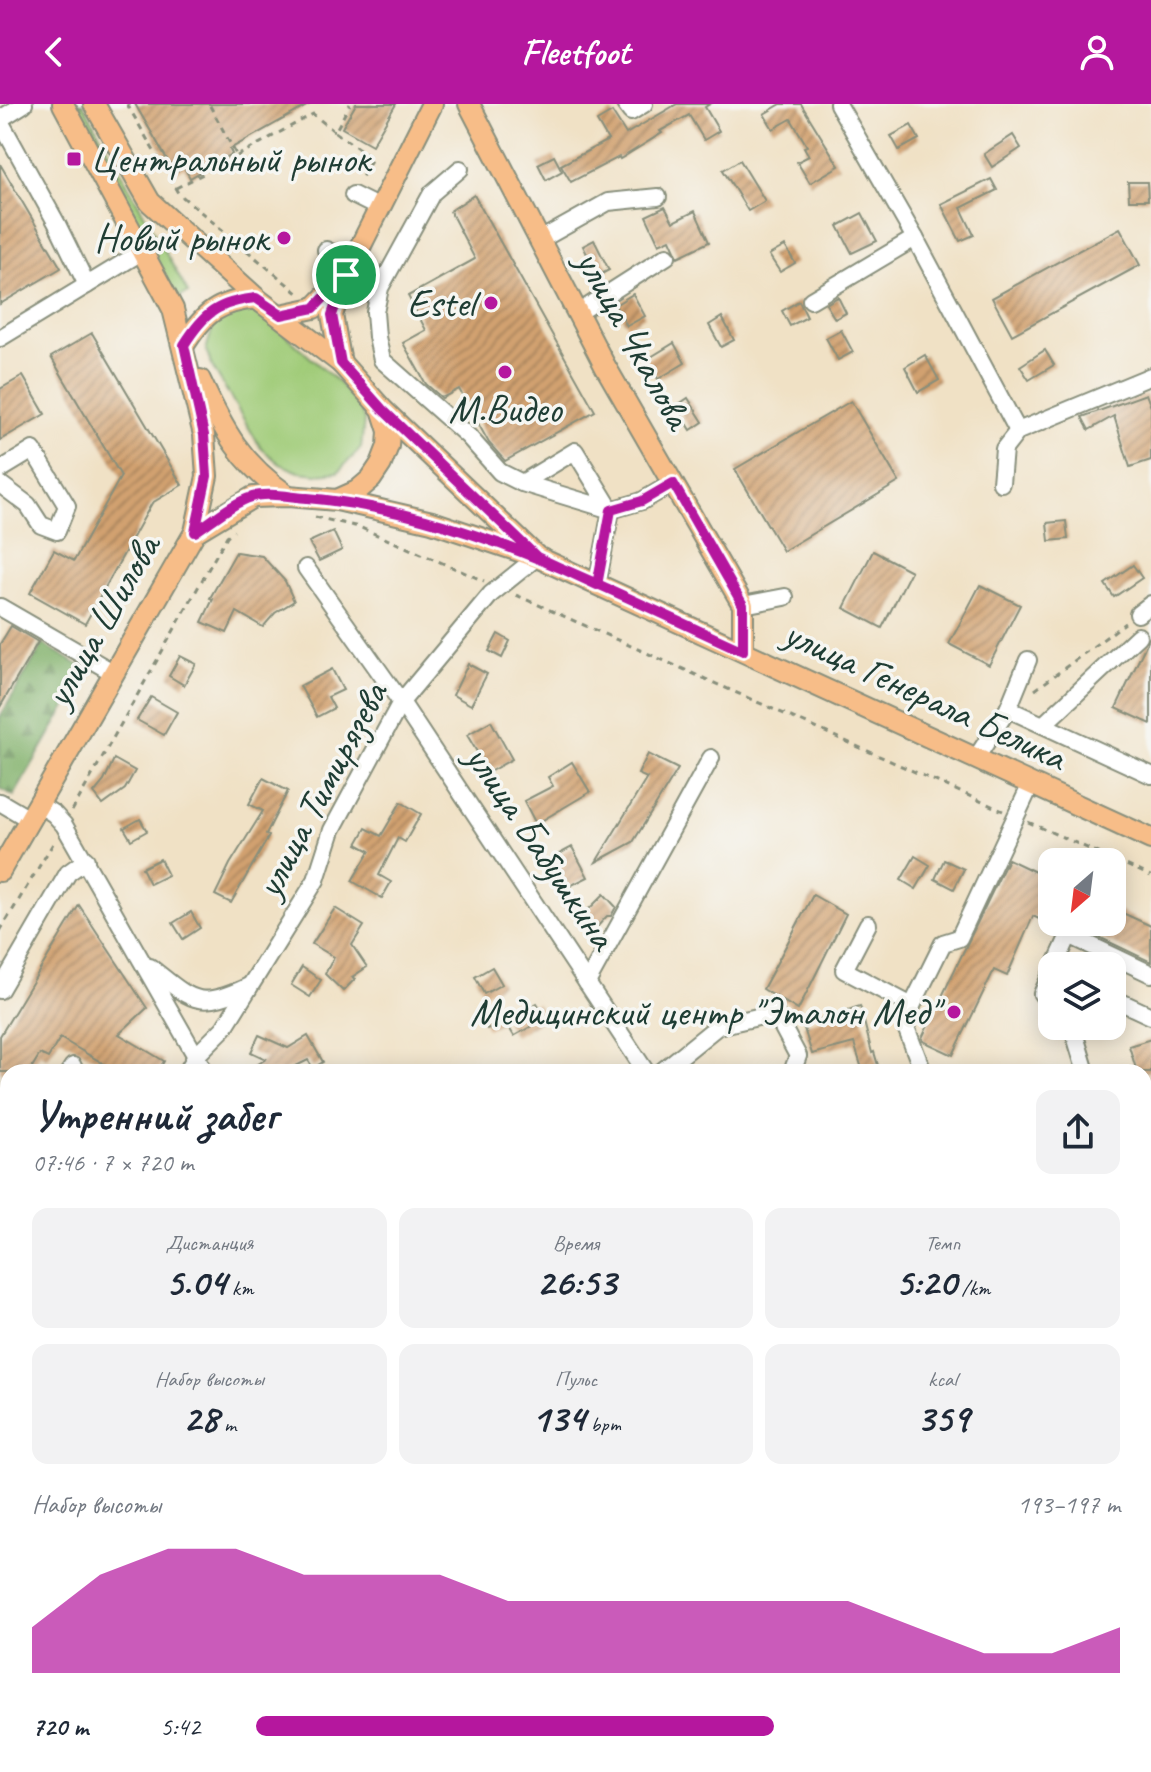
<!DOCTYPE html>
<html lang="ru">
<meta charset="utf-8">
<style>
body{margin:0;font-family:Caveat,sans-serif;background:#f2f2f3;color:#1f2937;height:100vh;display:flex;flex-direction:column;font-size:30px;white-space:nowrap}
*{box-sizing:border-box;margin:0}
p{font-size:26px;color:#747a83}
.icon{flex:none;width:44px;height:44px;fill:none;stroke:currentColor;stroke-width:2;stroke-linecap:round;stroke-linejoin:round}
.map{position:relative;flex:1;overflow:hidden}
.sheet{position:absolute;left:0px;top:960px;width:1152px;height:708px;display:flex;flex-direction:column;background:#fff;border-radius:24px 24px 0 0;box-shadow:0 4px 20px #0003}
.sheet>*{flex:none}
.needle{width:52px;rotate:208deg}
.tools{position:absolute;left:1038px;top:744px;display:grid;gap:16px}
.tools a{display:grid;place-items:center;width:88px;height:88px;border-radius:16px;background:#fff;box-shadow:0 4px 20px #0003;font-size:40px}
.pin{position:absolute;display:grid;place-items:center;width:68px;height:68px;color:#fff;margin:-34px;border:4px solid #fff;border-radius:50%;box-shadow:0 2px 8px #0007}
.round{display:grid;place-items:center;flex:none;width:84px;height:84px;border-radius:16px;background:#f2f2f3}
.head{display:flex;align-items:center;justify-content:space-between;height:136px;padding:0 32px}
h1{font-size:44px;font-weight:700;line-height:60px}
.metrics{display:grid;grid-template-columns:repeat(3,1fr);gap:12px;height:136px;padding:8px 32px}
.metrics div{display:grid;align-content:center;border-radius:16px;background:#f2f2f3;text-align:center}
.metrics b{font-size:40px;font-weight:700}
.metrics small{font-size:22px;font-weight:400}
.metrics p{font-size:22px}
.chart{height:224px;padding:16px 32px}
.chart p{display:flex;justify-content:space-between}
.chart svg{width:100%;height:144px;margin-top:8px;fill:#b5179e;opacity:.7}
ul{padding:0 32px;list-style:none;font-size:26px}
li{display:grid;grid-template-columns:128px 96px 1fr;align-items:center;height:60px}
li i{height:20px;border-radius:10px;background:#b5179e}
header{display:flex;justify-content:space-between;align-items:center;height:104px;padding:0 32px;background:#b5179e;color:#fff;font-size:36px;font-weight:700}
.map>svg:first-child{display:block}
.green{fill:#a1cc79;stroke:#608456;stroke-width:2}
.forest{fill:url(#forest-firs);stroke:#50764e;stroke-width:2}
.building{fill:url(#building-hatch)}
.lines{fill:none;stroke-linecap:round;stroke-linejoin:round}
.minor-casing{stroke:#888f7c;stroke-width:20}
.major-casing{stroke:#888f7c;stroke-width:24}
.path{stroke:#888f7c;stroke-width:3;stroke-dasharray:6 6;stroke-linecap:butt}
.minor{stroke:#fff;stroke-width:16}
.major{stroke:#f7bd88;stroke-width:20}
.route-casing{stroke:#fff;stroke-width:16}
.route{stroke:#b5179e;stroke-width:10}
.poi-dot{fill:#b5179e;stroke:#f6f6f2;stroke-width:3}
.labels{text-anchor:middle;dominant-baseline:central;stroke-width:7;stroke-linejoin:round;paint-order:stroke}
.poi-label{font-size:40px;fill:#1f3d34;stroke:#f6f6f2;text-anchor:end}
.street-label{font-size:40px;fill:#1f3d34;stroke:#f6f6f2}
</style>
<header><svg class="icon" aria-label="back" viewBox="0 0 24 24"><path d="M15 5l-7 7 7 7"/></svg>Fleetfoot<svg class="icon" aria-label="person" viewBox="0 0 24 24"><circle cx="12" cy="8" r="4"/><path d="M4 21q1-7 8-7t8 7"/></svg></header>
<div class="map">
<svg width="1151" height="1668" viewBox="0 0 1151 1668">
<defs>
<pattern id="forest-firs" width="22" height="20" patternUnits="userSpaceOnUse" patternTransform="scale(2)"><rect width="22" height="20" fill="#80b069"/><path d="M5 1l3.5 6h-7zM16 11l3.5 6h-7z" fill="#689057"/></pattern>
<pattern id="building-hatch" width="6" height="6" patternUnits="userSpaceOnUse" patternTransform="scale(2)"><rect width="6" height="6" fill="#d1a170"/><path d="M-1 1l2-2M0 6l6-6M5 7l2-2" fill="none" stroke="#a9845d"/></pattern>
</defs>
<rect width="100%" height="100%" fill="#f6f6f2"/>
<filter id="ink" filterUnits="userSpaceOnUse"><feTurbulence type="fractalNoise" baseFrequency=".0125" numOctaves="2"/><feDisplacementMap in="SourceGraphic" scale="16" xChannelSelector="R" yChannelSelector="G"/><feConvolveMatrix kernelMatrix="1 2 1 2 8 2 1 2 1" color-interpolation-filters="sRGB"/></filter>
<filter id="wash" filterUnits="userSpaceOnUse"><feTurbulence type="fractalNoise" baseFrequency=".006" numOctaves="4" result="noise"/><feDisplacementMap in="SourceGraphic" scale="32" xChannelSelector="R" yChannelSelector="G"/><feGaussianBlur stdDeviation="1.8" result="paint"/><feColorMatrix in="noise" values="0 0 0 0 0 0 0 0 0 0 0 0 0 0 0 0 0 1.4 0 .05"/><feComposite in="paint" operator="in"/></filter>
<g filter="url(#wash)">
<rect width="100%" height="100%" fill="#f0e1c5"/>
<g class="green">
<polygon points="69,0 83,0 188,189 177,194"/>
<polygon points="248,207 264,212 341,281 360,304 364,316 361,344 338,368 317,370 299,368 280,360 261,344 213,264 206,246 215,216 231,208"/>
</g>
<polygon class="forest" points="43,540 87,566 14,692 0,684 0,613"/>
<g id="blocks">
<g class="building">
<polygon points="135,0 310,0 230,45 232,50 190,74 184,63 175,69"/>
<polygon points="356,0 396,0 372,41 342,24"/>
<polygon points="677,0 710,0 705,3 719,27 704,36 689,11 660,27 662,29 620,55 619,53 571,78 561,61 608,36 597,17 612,8 626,30"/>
<polygon points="781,0 801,0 839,62 810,79 797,58 809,52 804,43 807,42 791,15 773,25 764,10"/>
<polygon points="911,21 919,35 899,46 891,32"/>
<polygon points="1013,31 1021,44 992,63 984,50"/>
<polygon points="554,52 562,67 546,76 538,60"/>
<polygon points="740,56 765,97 748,107 723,66"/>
<polygon points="0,60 61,164 0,200"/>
<polygon points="991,75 997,86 961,104 974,131 960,137 941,100"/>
<polygon points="1128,78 1147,78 1148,96 1129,96"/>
<polygon points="474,91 595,307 505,357 489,339 459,285 442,294 426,280 403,239 426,226 408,192 475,155 450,107"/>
<polygon points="665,103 673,118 695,107 709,138 678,153 670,135 659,140 646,112"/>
<polygon points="862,109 877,137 852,149 838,122"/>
<polygon points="1120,124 1140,161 1012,231 992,194"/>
<polygon points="594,136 609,166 598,172 583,142"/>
<polygon points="785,142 795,159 780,168 769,151"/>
<polygon points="633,190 645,212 627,222 615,201"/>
<polygon points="838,193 846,209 835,215 826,200"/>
<polygon points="799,197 807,213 790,222 782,207"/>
<polygon points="722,213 734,236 721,243 709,221"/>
<polygon points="841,226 853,248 838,256 826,234"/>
<polygon points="92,229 182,381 152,399 85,520 30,489 54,446 74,457 121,372 51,253"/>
<polygon points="674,239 685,259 658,275 646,256"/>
<polygon points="1045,246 1054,261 1029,276 1020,262"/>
<polygon points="925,251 939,276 918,288 905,263"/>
<polygon points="23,272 45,310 0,336 0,285"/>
<polygon points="1146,290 1151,303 1151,356 1130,363 1114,312 1089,326 1082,313"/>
<polygon points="688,294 703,318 691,326 676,302"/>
<polygon points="851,297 899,378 783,447 735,365"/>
<polygon points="1066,417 1068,435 1049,437 1047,419"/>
<polygon points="333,427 342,446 319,457 309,438"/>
<polygon points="873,447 911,467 882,524 844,504"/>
<polygon points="236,448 262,452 285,477 294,497 275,509 263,523 237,508 227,529 202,518 213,495 210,494"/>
<polygon points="1133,461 1142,474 1114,493 1105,480"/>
<polygon points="980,481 1020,501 989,561 949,540"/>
<polygon points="11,522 38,538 0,603 0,540"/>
<polygon points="498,530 510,537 502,554 489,547"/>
<polygon points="1151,530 1151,620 1116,604"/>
<polygon points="180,552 196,560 184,581 169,572"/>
<polygon points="468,560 487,570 471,601 453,591"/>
<polygon points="332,565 343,586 328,593 334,604 317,613 300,582"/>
<polygon points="151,593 177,608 164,631 137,616"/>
<polygon points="491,617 512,655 489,668 467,631"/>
<polygon points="648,650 678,665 633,738 596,758 647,674 638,670"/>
<polygon points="114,655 135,667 125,685 103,701 94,689 104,677"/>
<polygon points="572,658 590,688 536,720 524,697 553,682 548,673"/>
<polygon points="263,674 288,687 266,730 269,732 231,799 215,791 230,760 263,707 249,700"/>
<polygon points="401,698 421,710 405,738 398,734 379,771 391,778 382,794 352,777 370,747 357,740 366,724 381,732"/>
<polygon points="140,715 147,727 131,736 124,724"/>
<polygon points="572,743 588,773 568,783 552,754"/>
<polygon points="915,752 930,761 916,785 901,776"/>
<polygon points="160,755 168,771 150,780 142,764"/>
<polygon points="1008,755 1052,776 1052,818 1112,818 1112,804 1151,822 1151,858 1074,821 1067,820 1060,825 1033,812 1007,872 994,866 953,951 923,937 922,934"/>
<polygon points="944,756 964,765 954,785 935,775"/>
<polygon points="604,790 616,803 611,812 607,812 596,824 583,811"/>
<polygon points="813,791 846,810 798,906 763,885"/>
<polygon points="79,801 147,904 119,930 164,957 158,968 100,968 104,960 60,934 48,954 40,950 29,968 0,968 0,932"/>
<polygon points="335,804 364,822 352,841 367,863 352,873 355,875 343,887 325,870 334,853 312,840"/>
<polygon points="191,808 200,824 183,835 173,819"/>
<polygon points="302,863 321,876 310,893 291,881"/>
<polygon points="492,863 502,880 484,890 475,873"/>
<polygon points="537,899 546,914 514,932 505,917"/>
<polygon points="495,902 502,918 487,925 480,908"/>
<polygon points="860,902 872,949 874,948 880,968 863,968 854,939 812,950 803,921"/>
<polygon points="259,931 288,944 308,932 323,958 313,964 308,956 284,968 246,968 266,955 251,948"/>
<polygon points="1151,935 1151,968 1137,968 1129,942"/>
</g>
</g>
</g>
<g filter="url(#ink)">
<use href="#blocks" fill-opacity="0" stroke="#888f7c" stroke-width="2"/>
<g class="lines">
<defs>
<g id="minor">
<polyline points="625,0 631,8 644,0"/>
<polyline points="838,0 915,134 1018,327"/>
<polyline points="0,15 24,0"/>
<polyline points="0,17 57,120 87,181"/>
<polyline points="460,65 432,89 380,184 375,208 377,233 382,256 468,332 500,368 522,379 611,406 642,397 673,379"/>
<polyline points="353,91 379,104"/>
<polyline points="540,136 608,98 658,93"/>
<polyline points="326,146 352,159"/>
<polyline points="811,196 915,134"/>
<polyline points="578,209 667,152"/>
<polyline points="0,234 143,147"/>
<polyline points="0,366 33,346 67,402 57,427 41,421 28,401 0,380"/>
<polyline points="522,379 575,347 611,406 597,481"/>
<polyline points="1001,379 1004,345 1018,327 1151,272"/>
<polyline points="306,464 401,598 646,968"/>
<polyline points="743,501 785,493"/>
<polyline points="0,503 114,569"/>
<polyline points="1138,510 1151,500"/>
<polyline points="1008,605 1151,671"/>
<polyline points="1043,621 1138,532"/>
<polyline points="976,654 1008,605 1028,556"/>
<polyline points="0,698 29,715"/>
<polyline points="38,700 54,710 64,721 205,968"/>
<polyline points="868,820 844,866 912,902"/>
<polyline points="1055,862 1069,831 1151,870"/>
<path d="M150,863C192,896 197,907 249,882"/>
<polyline points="1052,868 1042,890 1052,900"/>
<polyline points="587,879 711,654"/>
<polyline points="0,886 68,769 86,756"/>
<polyline points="1123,899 1151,912"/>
<polyline points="1072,922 1086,968"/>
<polyline points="69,968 73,962"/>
<polyline points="187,968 196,952 224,924 316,776 332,726 401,598 491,490 537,453"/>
<polyline points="661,968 718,922 775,909 798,952 792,968"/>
<polyline points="923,968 904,918 943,839 959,834 1031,680"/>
<polyline points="1144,1154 1151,1176"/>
<polyline points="0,1219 8,1205"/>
<polyline points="0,1251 8,1267"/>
<polyline points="0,1323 8,1348"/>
<polyline points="0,1373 8,1358"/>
<polyline points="1144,1452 1151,1450"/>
<polyline points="0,1555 8,1553"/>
<polyline points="0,1656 9,1662 6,1668"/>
<polyline points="100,1660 103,1668"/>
<polyline points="143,1660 146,1668"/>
<polyline points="182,1660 185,1668"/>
<polyline points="431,1660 435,1668"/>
<polyline points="482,1660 486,1668"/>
<polyline points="585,1660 590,1668"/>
<polyline points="1002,1660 1004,1668"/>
<polyline points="514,1668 527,1660"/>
</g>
<g id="major">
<polyline points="94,0 150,98 256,194 341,259 382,305 389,327 388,342 381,360 371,375 357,387 337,396"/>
<polyline points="469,0 605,262 743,501 743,547"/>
<polyline points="281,211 314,204 340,177"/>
<path d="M184,241C204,209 218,198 256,194"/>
<polyline points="341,259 332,211 346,171 432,0"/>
<path d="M200,276C224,328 241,359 288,392"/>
<polyline points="384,307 535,451"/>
<polyline points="195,428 253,393 288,392 337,396 432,418 537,453 1151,735"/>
<polyline points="0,767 195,428 207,372 204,331 173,205 63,0"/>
</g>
</defs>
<use href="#minor" class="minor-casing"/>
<use href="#major" class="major-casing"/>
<g class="path">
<polyline points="127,0 178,89 299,190"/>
<polyline points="335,28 372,54 360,77"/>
<polyline points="237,52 313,10 335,28 350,0"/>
<polyline points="176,84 237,52 209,0"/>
<polyline points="315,413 359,423 484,477"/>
<polyline points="516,491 1003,707"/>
<polyline points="1035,586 1125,519"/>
<polyline points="72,707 227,432 234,427"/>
<polyline points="1028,718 1151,772"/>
<polyline points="0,827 54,738"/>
</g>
<use href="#minor" class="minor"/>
<use href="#major" class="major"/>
</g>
</g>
<g class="lines" filter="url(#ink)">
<defs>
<path id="route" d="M346,171L314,204L281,211L256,194C218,198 204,209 184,241L204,331L207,372L195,428C212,417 232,399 252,393C267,388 290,393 307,394C461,407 604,484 743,547V501L673,379L642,397L611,406L597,481L537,453L382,305L341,259L332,211L346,171"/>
</defs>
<use href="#route" class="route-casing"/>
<use href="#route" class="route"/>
</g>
<g class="poi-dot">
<rect x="66" y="47" width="16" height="16" rx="4"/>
<circle cx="284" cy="134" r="8"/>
<circle cx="491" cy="199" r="8"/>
<circle cx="505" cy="268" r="8"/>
<circle cx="954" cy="908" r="8"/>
</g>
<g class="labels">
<g class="poi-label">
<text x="90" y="55" text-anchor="start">Центральный рынок</text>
<text x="268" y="134">Новый рынок</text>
<text x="475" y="199">Estel</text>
<text x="505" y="305" text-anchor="middle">М.Видео</text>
<text x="938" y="908">Медицинский центр "Эталон Мед"</text>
</g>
<g class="street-label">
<text transform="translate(634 235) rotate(61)">улица Чкалова</text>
<text transform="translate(102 517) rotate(-60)">улица Шилова</text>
<text transform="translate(925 591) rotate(25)">улица Генерала Белика</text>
<text transform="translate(321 686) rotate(-62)">улица Тимирязева</text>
<text transform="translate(541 743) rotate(56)">улица Бабушкина</text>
</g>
</g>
</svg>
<div class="tools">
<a><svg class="needle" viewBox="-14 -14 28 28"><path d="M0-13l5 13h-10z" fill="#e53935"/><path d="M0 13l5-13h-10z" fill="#747a83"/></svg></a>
<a><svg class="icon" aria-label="layers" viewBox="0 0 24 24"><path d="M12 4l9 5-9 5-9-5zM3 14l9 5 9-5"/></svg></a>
</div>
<div class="pin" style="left:346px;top:171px;background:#1e9e55"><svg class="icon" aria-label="arrive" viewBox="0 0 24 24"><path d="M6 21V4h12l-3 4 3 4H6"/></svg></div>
<section class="sheet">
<div class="head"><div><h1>Утренний забег</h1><p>07:46 · 7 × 720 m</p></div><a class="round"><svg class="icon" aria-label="share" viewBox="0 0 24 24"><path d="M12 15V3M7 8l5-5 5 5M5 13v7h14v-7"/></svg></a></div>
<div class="metrics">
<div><p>Дистанция</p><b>5.04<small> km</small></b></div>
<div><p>Время</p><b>26:53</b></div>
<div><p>Темп</p><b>5:20<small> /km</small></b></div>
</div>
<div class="metrics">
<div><p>Набор высоты</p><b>28<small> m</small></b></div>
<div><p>Пульс</p><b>134<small> bpm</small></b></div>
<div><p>kcal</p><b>359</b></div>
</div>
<div class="chart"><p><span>Набор высоты</span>193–197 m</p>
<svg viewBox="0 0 160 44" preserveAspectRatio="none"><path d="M0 44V30L10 14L20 6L30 6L40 14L50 14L60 14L70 22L80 22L90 22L100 22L110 22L120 22L130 30L140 38L150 38L160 30V44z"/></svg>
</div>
<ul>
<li><b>720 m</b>5:42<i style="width:60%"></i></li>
</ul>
</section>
</div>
